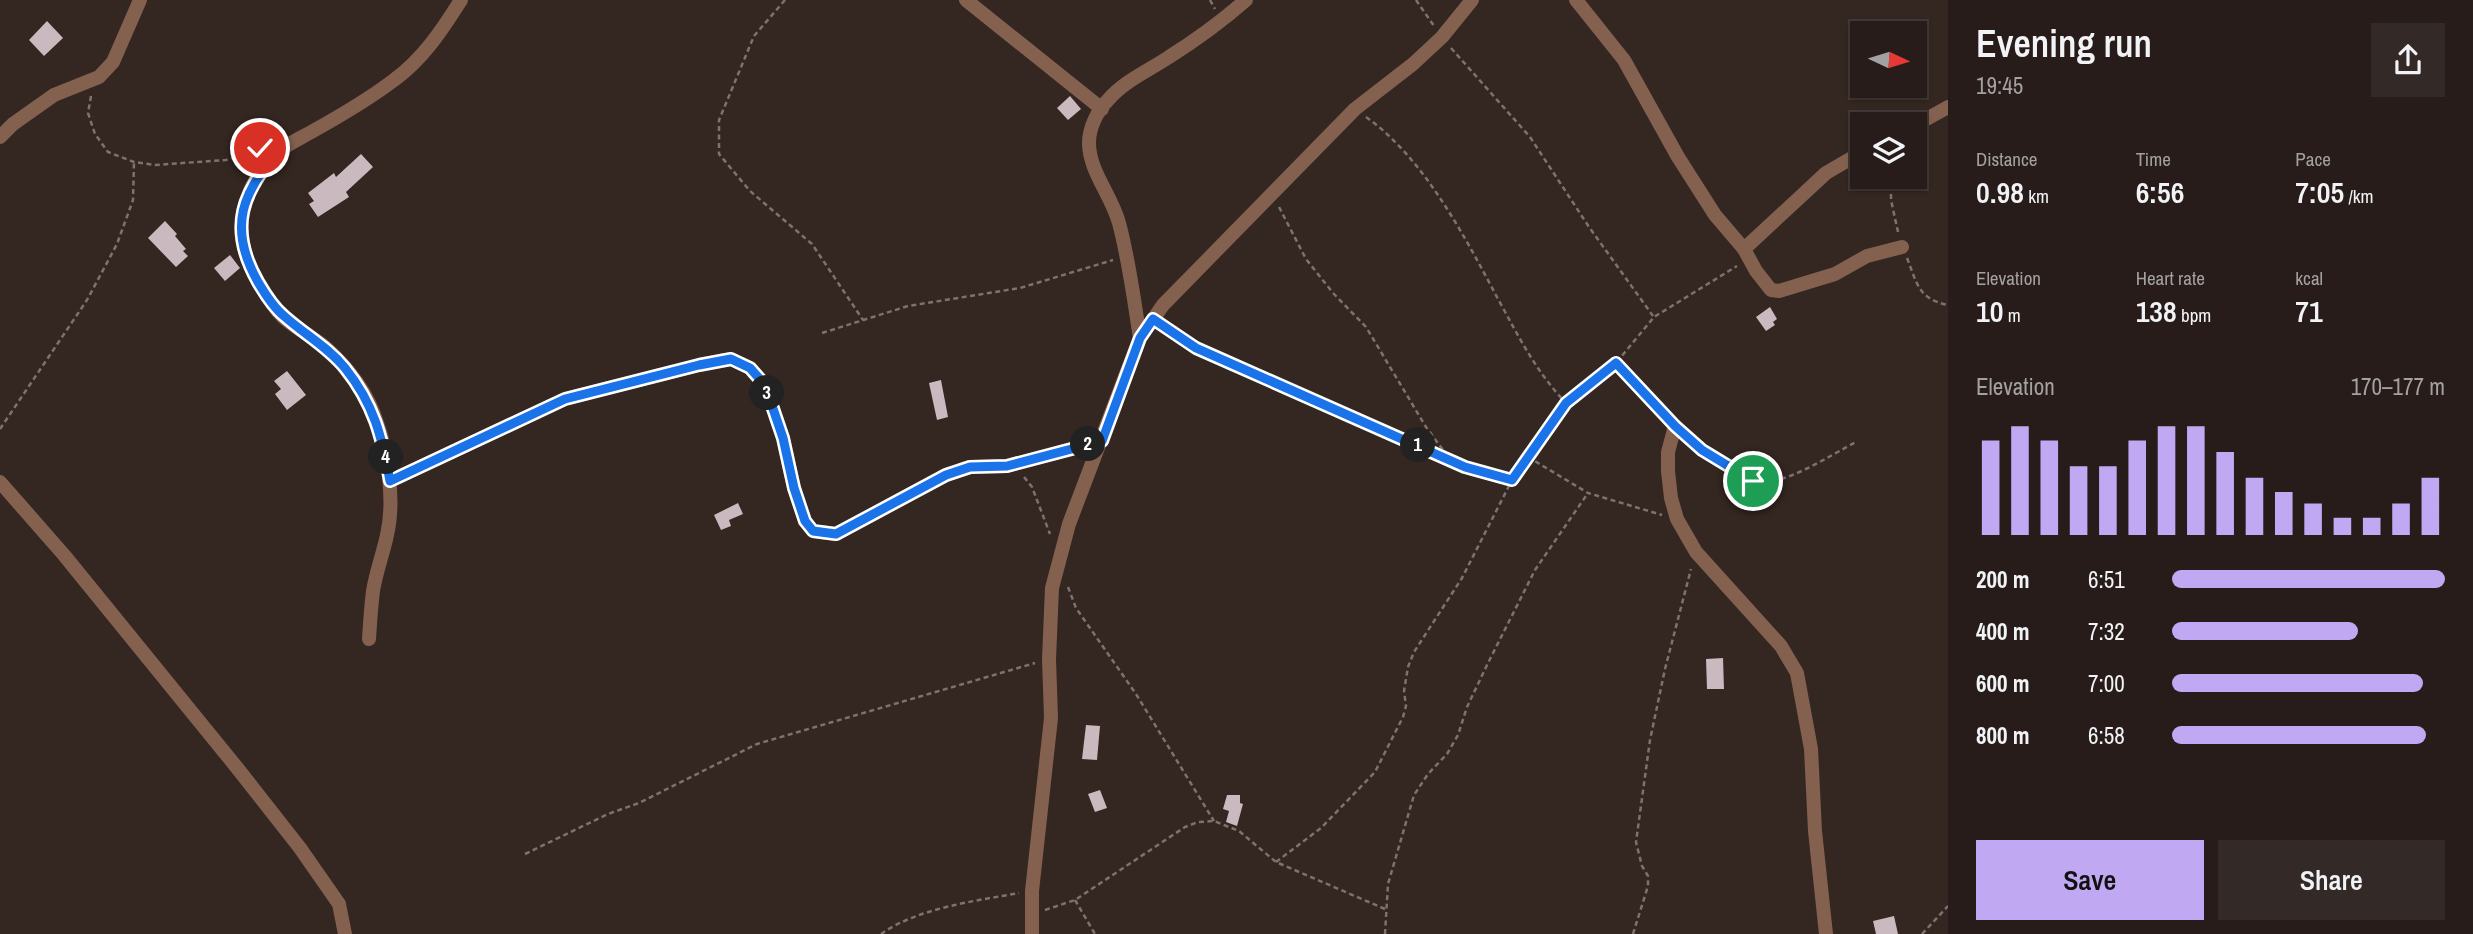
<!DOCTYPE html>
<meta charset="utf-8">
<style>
body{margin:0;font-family:"Archivo Narrow",sans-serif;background:#332926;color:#f1f3f6;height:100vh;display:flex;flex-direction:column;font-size:26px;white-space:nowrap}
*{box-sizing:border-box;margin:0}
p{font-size:23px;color:#a4a1a2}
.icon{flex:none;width:38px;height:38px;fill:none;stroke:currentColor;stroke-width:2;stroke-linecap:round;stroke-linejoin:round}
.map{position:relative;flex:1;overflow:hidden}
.drawer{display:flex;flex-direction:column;background:#271c19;width:525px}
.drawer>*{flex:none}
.needle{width:46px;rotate:94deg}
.tools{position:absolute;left:1850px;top:21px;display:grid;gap:14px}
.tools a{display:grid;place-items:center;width:77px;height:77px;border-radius:0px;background:#271c19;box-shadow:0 2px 5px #0004,0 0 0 2px #433a38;font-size:35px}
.pin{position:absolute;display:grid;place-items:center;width:60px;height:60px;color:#fff;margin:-30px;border:4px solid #fff;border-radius:50%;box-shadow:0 2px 7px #0007}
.km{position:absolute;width:35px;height:35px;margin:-18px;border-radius:50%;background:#222;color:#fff;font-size:19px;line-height:35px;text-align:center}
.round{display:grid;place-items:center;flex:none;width:74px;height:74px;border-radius:0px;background:#332926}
.summary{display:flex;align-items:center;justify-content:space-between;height:119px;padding:0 28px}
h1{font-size:38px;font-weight:600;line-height:52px}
.metrics{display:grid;grid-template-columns:repeat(3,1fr);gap:10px;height:119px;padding:7px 28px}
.metrics div{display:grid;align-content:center}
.metrics b{font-size:30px;font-weight:600}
.metrics small{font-size:19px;font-weight:400}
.metrics p{font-size:19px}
.chart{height:196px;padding:14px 28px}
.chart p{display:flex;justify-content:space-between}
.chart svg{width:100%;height:126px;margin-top:7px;stroke:#c1a8f3;stroke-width:6}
.button{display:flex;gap:14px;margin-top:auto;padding:14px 28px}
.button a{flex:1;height:80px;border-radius:0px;background:#c1a8f3;color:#111;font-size:28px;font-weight:600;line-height:80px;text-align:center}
.button a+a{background:#332926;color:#f1f3f6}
ul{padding:0 28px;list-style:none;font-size:23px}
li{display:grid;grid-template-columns:112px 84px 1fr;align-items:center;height:52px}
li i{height:18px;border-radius:9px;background:#c1a8f3}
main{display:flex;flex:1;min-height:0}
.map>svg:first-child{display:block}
.building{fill:#cab9bf}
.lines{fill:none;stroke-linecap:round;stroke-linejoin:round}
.path{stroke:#7e726e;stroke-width:2.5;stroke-dasharray:5 3.5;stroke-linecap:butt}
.minor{stroke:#84614f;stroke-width:14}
.route-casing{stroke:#fff;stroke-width:14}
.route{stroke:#1a73e8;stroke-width:9}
</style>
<main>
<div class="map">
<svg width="1948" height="934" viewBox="0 0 1948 934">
<rect width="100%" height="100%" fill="#342621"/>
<g class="building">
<polygon points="47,21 63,38 44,56 29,40"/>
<polygon points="1070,96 1081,109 1068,120 1057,108"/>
<polygon points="361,154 373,167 346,192 349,197 318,217 309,204 314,201 308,193 334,173 336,177"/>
<polygon points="165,221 177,234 175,236 186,249 183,251 188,256 176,267 148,238"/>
<polygon points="230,255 240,268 225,281 214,268"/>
<polygon points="1770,307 1777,319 1773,322 1775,325 1766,331 1756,317"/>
<polygon points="287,371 306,395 287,410 275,394 281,389 274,381"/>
<polygon points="941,380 948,417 937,420 929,383"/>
<polygon points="738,503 743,514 729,520 731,526 721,530 714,515"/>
<polygon points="1723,658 1724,689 1707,689 1706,659"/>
<polygon points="1086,725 1100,726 1097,760 1082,759"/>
<polygon points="1100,790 1107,808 1095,812 1088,794"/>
<polygon points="1227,795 1240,795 1240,803 1243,804 1237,826 1226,822 1229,811 1223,809"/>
<polygon points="1894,916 1898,934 1876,934 1873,921"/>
</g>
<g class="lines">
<g class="path">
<polyline points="785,0 754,36 719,120 719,154 750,191 812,244 863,320"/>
<polyline points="1210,0 1215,9"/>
<polyline points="1416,0 1434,26"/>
<polyline points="1451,48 1530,137 1589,227 1653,316"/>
<polyline points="91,96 88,113 95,134 108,152 134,162 155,165 226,160 259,148"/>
<path d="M1366,117C1424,158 1465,237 1498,299C1519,337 1535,370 1565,402"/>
<polyline points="1891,177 1891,200 1898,232"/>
<polyline points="1279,207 1306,259 1333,293 1366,327 1426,427 1446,454 1466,467 1512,480"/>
<path d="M1907,258C1917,283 1918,299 1948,305"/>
<polyline points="1165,327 1196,348 1456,463"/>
<polyline points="822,333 908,306 1020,288 1113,260"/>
<polyline points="1616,363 1666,416"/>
<polyline points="0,429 87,300 117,244 133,200 134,162"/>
<path d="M1686,435C1700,448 1735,475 1752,481C1779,490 1832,454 1856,442"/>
<polyline points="1528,457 1588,493 1662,515"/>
<polyline points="1024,477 1032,487 1050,534"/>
<polyline points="1068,587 1076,608 1136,694 1214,821"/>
<polyline points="525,854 608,814 639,803 757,744 1035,663"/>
<polyline points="1276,862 1321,828 1375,772 1403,717 1406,706 1404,691 1408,667 1414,652 1462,578 1512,480 1566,403 1616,363 1654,317 1737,266"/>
<polyline points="1075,900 1095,934"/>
<polyline points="1045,910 1075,900 1185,827 1198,822 1214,821 1239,831 1276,862 1385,909"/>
<path d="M881,934C918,908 975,901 1019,893"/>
<polyline points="1385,934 1388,884 1414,795 1428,774 1447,754 1458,735 1467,707 1488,663 1535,570 1588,493"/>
<polyline points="1633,934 1648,886 1648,876 1642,866 1636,842 1650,740 1665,669 1691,569"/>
<polyline points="1922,934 1948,906"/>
</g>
<g class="minor">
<polyline points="966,0 1102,109"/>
<polyline points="1576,0 1624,60 1678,157 1715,215 1744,249 1756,271 1771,290 1779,291 1835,274 1867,256 1902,247"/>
<polyline points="1914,126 1948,107"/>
<polyline points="0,137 13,124 54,95 99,77 113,62 140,0"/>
<polyline points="1744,249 1826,173 1862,152"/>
<path d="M1140,338C1134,300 1129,260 1119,223C1112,196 1089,171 1089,143C1089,128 1097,111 1108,100C1124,81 1148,71 1169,57C1196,40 1222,21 1246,0"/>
<polyline points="1675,426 1668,452 1668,471 1671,498 1677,519 1696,552 1781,646 1797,673 1811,749 1815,831 1826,934"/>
<polyline points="390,481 565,399 699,365 731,359 750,368 765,385 783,438 794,488 805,521 813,531 836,534 946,475 970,467 1007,466 1102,441"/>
<polyline points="0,482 64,555 238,769 300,848 339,904 345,934"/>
<path d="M369,639C370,623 371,607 373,591C376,572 383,554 387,535C395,501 388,452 376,420C367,392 346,366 325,347C311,336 295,328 282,316C272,306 265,293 258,281C235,242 236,211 260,172C273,150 292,143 313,131C340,116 369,99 394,80C423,59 442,30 461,0"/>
<polyline points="1032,934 1032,891 1051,718 1049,659 1052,588 1069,524 1126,374 1140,338 1163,305 1355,109 1413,64 1442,37 1472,0"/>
</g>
</g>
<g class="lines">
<defs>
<path id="route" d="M260,148L281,147C242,192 227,227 258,282C265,294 273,307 284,316C304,334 328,347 345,368C374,404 382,437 390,481L565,399L699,365L731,359L750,368L765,385L783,438L794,488L805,521L813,531L836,534L946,475L970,467L1007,466L1102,441L1140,338L1153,319L1196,348L1465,467L1512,480L1566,403L1616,363L1675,426L1702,450L1753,481"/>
</defs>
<use href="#route" class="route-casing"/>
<use href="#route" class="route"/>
</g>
</svg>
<div class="tools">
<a><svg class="needle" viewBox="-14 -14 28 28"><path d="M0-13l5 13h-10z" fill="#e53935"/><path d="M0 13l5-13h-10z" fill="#a4a1a2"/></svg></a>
<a><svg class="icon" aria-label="layers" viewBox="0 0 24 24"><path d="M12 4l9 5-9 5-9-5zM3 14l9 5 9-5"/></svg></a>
</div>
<div class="pin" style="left:1753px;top:481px;background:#1e9e55"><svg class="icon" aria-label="arrive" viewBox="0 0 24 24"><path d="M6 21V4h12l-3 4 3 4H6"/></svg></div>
<div class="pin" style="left:260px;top:148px;background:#d93025"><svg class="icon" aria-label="check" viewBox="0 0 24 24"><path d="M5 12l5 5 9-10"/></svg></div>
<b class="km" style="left:1418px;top:445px">1</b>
<b class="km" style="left:1088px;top:444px">2</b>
<b class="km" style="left:767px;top:393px">3</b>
<b class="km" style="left:386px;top:457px">4</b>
</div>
<section class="drawer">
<div class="summary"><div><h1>Evening run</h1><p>19:45</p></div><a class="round"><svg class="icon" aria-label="share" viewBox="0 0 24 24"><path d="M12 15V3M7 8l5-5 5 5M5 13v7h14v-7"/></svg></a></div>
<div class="metrics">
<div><p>Distance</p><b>0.98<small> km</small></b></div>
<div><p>Time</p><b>6:56</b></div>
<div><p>Pace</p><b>7:05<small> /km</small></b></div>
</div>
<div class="metrics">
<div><p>Elevation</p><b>10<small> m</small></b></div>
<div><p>Heart rate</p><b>138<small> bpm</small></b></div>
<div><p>kcal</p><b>71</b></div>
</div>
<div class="chart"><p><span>Elevation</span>170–177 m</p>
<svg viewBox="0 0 160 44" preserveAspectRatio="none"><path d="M5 44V11M15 44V6M25 44V11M35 44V20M45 44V20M55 44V11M65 44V6M75 44V6M85 44V15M95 44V24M105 44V29M115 44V33M125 44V38M135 44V38M145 44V33M155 44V24"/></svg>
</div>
<ul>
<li><b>200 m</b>6:51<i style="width:100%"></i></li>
<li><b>400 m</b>7:32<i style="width:68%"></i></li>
<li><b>600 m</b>7:00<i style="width:92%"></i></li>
<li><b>800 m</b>6:58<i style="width:93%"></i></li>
</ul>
<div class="button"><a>Save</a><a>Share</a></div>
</section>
</main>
